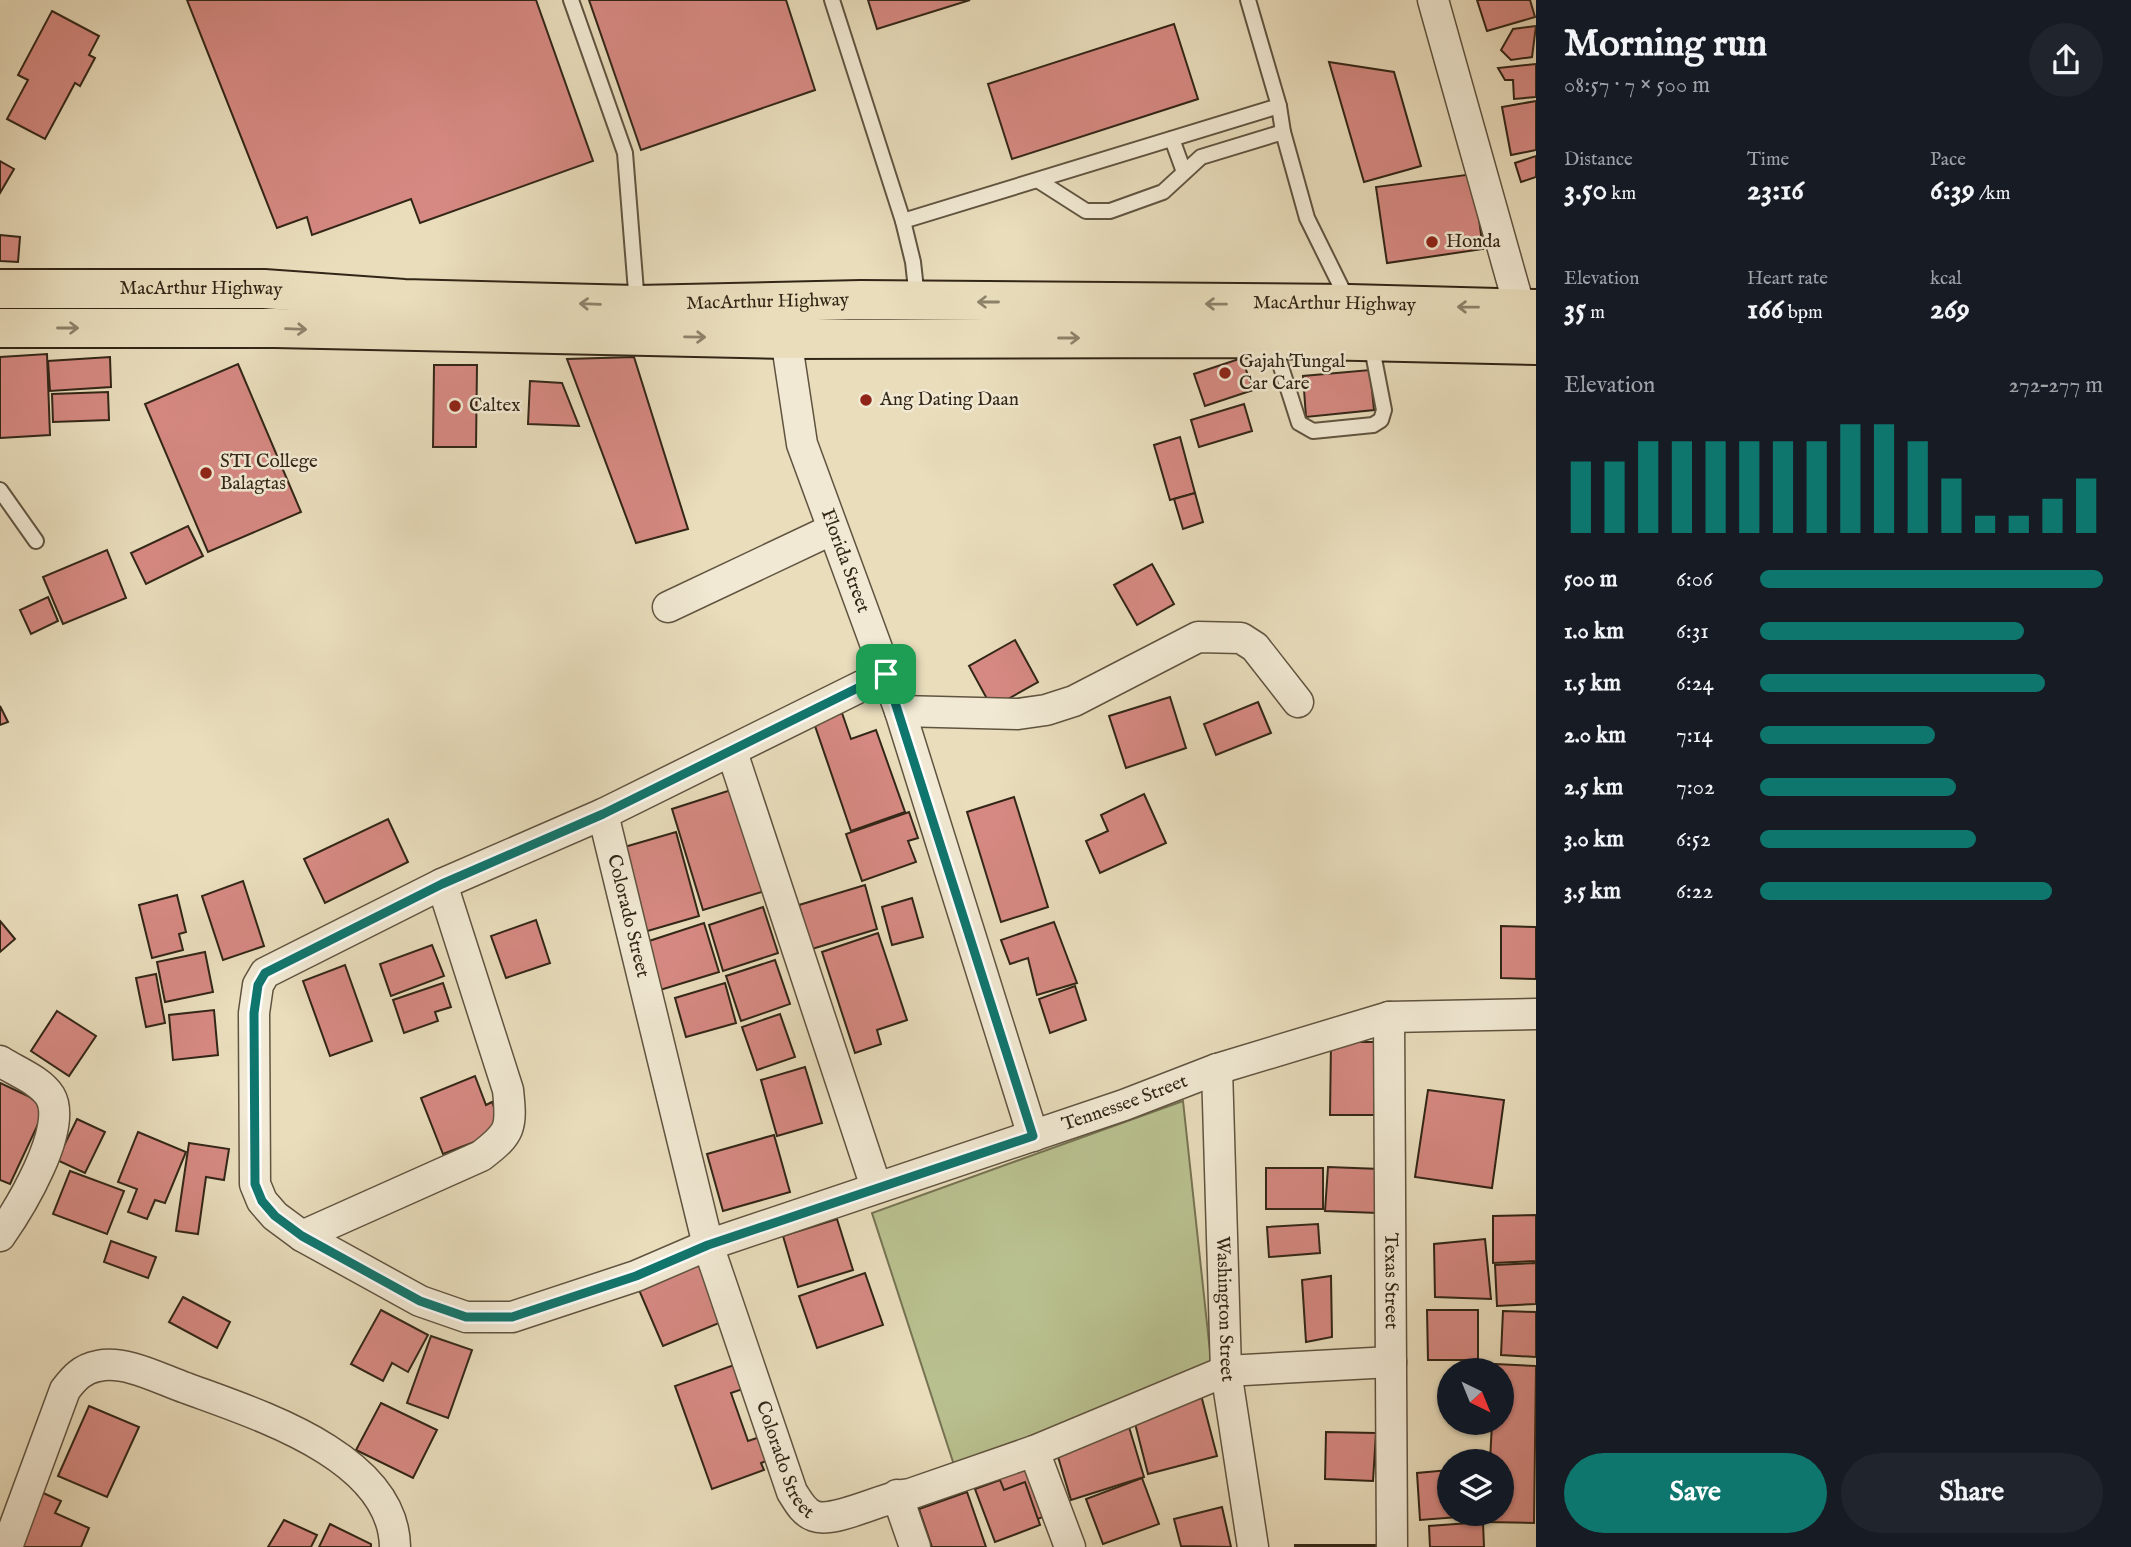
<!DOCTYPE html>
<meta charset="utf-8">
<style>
body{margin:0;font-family:"IM FELL English",serif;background:#20242c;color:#f1f3f6;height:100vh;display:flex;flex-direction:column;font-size:26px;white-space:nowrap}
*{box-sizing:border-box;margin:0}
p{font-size:23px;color:#9ea1a6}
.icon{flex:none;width:38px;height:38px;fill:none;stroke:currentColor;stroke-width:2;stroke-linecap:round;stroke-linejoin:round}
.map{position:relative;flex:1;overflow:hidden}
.panel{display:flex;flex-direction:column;background:#171b24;width:595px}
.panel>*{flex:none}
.needle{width:46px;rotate:137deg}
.tools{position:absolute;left:1437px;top:1358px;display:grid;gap:14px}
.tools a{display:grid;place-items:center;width:77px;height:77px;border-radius:50%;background:#171b24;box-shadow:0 2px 5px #0004;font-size:35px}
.pin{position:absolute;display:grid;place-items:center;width:60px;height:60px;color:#fff;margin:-30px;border-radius:14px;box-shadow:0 4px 10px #0006}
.round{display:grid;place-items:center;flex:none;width:74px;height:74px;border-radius:37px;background:#20242c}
.summary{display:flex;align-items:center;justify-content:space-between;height:119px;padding:0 28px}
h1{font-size:38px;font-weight:700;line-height:52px}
.metrics{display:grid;grid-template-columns:repeat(3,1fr);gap:10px;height:119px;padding:7px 28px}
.metrics div{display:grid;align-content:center}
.metrics b{font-size:30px;font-weight:700}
.metrics small{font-size:19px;font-weight:400}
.metrics p{font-size:19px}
.chart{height:196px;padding:14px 28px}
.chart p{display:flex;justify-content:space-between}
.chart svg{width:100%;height:126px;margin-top:7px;stroke:#0f766e;stroke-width:6}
.primary-button{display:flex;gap:14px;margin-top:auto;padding:14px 28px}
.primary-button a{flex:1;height:80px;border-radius:42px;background:#0f766e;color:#fff;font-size:28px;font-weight:700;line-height:80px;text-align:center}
.primary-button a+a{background:#20242c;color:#f1f3f6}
ul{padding:0 28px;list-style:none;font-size:23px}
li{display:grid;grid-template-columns:112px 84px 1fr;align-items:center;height:52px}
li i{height:18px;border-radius:9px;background:#0f766e}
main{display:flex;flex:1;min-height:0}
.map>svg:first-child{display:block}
.green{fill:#b9c08f;stroke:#767353;stroke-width:2}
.building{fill:#d68982;stroke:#322617;stroke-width:2}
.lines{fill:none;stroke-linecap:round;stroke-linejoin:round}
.lane-casing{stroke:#605440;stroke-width:18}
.street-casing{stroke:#605440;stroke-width:33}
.highway-casing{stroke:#322617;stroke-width:42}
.lane{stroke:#f1e9d3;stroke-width:14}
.street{stroke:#f1e9d3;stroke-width:30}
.highway{stroke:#e9ddbc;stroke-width:38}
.oneway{stroke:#8e826a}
.route-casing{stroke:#fff;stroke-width:14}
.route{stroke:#0f766e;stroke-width:9}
.poi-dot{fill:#8f2418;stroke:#f1e9d3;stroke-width:2.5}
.labels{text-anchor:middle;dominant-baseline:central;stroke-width:5;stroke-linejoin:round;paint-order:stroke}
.poi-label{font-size:19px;fill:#322617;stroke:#f1e9d3;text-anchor:start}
.street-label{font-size:19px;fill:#322617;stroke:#f1e9d3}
</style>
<main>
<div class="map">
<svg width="1536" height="1547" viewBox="0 0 1536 1547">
<rect width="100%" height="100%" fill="#e9ddbc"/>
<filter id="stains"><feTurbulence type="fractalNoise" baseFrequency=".00286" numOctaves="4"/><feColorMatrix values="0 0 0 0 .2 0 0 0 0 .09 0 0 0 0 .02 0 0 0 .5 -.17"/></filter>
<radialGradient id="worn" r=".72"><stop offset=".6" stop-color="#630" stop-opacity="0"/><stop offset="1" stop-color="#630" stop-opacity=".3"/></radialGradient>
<polygon class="green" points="1183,1101 1212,1370 954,1465 872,1213"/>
<g class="building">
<polygon points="187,0 536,0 593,161 420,223 411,199 312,235 307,217 277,228"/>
<polygon points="589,0 786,0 815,90 641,150"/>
<polygon points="868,0 970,0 877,29"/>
<polygon points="1477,0 1530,0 1535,17 1487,31"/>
<polygon points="52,11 99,36 89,55 95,58 80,86 75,83 45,139 7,119 28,80 18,75"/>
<polygon points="1174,24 1198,99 1012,159 988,84"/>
<polygon points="1536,26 1532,57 1511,60 1501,50 1513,29"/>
<polygon points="1329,62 1394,72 1421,166 1364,182"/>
<polygon points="1536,64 1536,97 1514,99 1513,80 1505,80 1498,68"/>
<polygon points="1536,101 1536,150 1511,155 1502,107"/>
<polygon points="1536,156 1536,177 1521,182 1515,163"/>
<polygon points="0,161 14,169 0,193"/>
<polygon points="1473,174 1483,249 1387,263 1376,187"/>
<polygon points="0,235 20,237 18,262 0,261"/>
<polygon points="47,354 50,435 0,438 0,357"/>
<polygon points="110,357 111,387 50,391 48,361"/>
<polygon points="634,357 688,529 636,543 567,359"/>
<polygon points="1242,358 1253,390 1205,406 1194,374"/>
<polygon points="238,364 301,512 208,552 145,404"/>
<polygon points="434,365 477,365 476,447 433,447"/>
<polygon points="1370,370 1374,410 1306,417 1303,376"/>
<polygon points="530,381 562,383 579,426 528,424"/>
<polygon points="108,392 109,420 53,422 52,394"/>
<polygon points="1244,404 1252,431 1199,447 1191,420"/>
<polygon points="1180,437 1195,493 1170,500 1154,445"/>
<polygon points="1195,493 1203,522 1183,529 1174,499"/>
<polygon points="188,526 203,556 146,584 131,553"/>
<polygon points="107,550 126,598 63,624 43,577"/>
<polygon points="1152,564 1174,604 1137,625 1114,585"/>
<polygon points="48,597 58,621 31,634 20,610"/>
<polygon points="1015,640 1038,682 992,708 969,666"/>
<polygon points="1170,697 1186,748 1126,768 1109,716"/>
<polygon points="1258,702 1271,733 1216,755 1204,724"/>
<polygon points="0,706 8,722 0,725"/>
<polygon points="842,713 851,739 876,730 905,812 851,831 814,723"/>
<polygon points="734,789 765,891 703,910 672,809"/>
<polygon points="1144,794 1166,843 1100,873 1086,841 1108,831 1101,815"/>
<polygon points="1014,797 1048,907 1001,922 967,812"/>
<polygon points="909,812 918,838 908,841 916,862 862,881 846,834"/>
<polygon points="388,819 408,862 325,903 304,859"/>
<polygon points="676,832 699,916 644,932 621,848"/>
<polygon points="243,881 264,946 223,960 202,896"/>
<polygon points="865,885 877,929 812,949 799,905"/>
<polygon points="177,895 186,932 179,934 183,950 152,958 139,905"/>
<polygon points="912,898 923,937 892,945 882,907"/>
<polygon points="763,907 778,953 723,971 709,925"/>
<polygon points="536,920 550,963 506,978 491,936"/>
<polygon points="0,921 15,939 0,952"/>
<polygon points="1054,922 1077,983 1037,995 1028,958 1010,964 1001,940"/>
<polygon points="704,923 719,972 660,990 646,942"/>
<polygon points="1501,926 1536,927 1536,979 1501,978"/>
<polygon points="878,933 907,1020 877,1030 881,1044 855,1053 822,952"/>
<polygon points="432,945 444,976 391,996 380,964"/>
<polygon points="205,952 213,992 165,1002 157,962"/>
<polygon points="775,960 790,1004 741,1021 726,976"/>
<polygon points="345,965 372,1041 330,1056 303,981"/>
<polygon points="156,974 165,1023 146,1027 136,978"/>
<polygon points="443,983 451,1007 435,1012 438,1021 404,1033 393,1000"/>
<polygon points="725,983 736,1023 686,1037 675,998"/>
<polygon points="1075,986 1086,1020 1050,1033 1039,999"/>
<polygon points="214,1010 218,1055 173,1060 169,1015"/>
<polygon points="57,1011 96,1036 69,1076 31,1051"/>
<polygon points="780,1014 795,1057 757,1070 742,1027"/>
<polygon points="1331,1042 1379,1042 1378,1115 1330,1115"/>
<polygon points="805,1067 822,1123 777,1136 761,1080"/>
<polygon points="475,1076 486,1105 492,1102 503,1131 443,1154 421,1098"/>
<polygon points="0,1083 47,1105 10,1184 0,1180"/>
<polygon points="1428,1090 1504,1100 1492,1188 1415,1177"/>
<polygon points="77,1119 105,1132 85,1173 57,1160"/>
<polygon points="138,1132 186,1152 165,1203 155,1200 147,1219 128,1212 137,1189 118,1182"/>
<polygon points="774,1135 790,1192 723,1211 707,1154"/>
<polygon points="189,1143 229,1149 224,1180 206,1177 198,1234 176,1231"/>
<polygon points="1328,1167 1380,1169 1378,1213 1325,1211"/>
<rect x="1266" y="1168" width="57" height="41"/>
<polygon points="70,1171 124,1191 107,1234 53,1214"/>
<polygon points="1536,1215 1536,1261 1493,1263 1493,1216"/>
<polygon points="837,1219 853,1270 798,1287 783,1236"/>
<polygon points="1318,1224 1320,1253 1269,1257 1267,1227"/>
<polygon points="1485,1239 1491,1299 1435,1297 1434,1244"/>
<polygon points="111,1241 156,1257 148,1278 104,1262"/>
<polygon points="698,1259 724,1321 663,1346 639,1290"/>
<polygon points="1536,1263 1536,1304 1497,1306 1495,1265"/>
<polygon points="865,1273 883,1325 817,1348 799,1296"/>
<polygon points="1331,1276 1332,1337 1306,1342 1302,1280"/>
<polygon points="183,1297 230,1322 217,1348 169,1322"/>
<polygon points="381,1310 428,1335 408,1372 392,1363 383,1381 351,1364"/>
<polygon points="1427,1310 1478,1310 1478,1360 1428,1360"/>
<polygon points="1503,1311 1536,1312 1536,1357 1501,1355"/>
<polygon points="431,1336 472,1350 448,1418 407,1403"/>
<polygon points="1495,1364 1536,1366 1534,1523 1487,1522 1488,1514 1502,1514 1502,1461 1490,1461 1492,1423 1502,1423 1502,1370 1494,1370"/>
<polygon points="734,1365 743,1389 731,1393 748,1441 766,1435 775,1458 761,1463 764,1470 712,1489 675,1386"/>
<polygon points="1201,1395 1217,1456 1148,1474 1132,1412"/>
<polygon points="381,1403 437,1430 413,1478 356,1450"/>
<polygon points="89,1406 139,1427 107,1497 58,1476"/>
<polygon points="1129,1427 1144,1477 1071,1500 1056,1450"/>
<polygon points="1326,1432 1376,1433 1373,1481 1325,1479"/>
<polygon points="1032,1457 1053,1513 1007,1531 986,1474"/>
<polygon points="1449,1470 1449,1514 1485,1515 1420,1520 1417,1473"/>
<polygon points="1142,1478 1159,1524 1103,1544 1086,1499"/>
<polygon points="1000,1480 1004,1490 1025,1482 1040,1525 995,1542 975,1489"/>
<polygon points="41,1492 61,1501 55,1513 89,1528 81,1547 17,1547"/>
<polygon points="967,1492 986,1547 932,1547 919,1509"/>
<polygon points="1222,1507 1231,1547 1181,1546 1174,1519"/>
<polygon points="284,1520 317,1535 311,1547 268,1547"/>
<polygon points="1483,1522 1484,1547 1430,1547 1429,1526"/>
<polygon points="330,1524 371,1544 371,1547 319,1547"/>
<rect x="1295" y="1545" width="80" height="2"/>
</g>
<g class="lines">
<defs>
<g id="lane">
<polyline points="571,0 625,153 637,304"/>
<polyline points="832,0 903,221 1279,106 1248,0"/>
<polyline points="1279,106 1283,132 1307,218 1348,301"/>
<polyline points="1172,139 1184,172"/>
<polyline points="1039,181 1086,211 1110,211 1163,192 1201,157 1283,132"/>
<polyline points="903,221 913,262 917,298"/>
<polyline points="1273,342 1299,423 1313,431 1373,425 1381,420 1384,410 1371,343"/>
<polyline points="0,490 36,541"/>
</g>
<g id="street">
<polyline points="1433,0 1525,327"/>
<path id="s1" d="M783,318L802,444L900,711L1033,1136"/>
<polyline points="668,607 831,530"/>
<path id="s2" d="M886,674L603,814L442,884L265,973L258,985L254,1013L255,1184L262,1201L275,1216L302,1236L420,1301L466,1317H512L636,1276L708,1245L1124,1105L1217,1069L1389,1017L1536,1014"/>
<polyline points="900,711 1018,714 1046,710 1074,701 1198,637 1241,638 1255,647 1298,702"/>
<polyline points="732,752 876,1187"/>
<path id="s3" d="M603,814L708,1245L792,1492C798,1501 803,1512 814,1516C835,1524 885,1496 910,1494L1034,1451L1226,1371L1391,1362"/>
<path id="s4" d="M1389,1017L1392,1547"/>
<path d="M0,1061C15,1071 40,1080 50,1096C69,1128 19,1209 0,1236"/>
<path id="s5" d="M1217,1069L1226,1371L1253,1547"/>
<path d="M302,1236L481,1156C511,1133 512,1128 508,1090L442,884"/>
<polyline points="1034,1451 1070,1547"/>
<polyline points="897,1495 915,1547"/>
<path d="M7,1547L65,1390C74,1378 82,1369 98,1366C126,1360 160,1379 186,1388C256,1414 394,1456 395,1547"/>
</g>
<g id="highway">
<path id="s6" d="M0,289H264L404,299L637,305L861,300L1350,304L1536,309"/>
<polyline points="0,328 275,328 785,339 1227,338 1536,345"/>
</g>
</defs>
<use href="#lane" class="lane-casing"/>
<use href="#street" class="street-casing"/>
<use href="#highway" class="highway-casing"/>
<use href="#lane" class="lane"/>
<use href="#street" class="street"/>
<use href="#highway" class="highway"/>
</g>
<defs><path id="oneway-shaft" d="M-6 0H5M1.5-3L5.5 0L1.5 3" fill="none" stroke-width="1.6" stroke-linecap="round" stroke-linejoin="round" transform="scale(1.75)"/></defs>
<g class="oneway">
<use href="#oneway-shaft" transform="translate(988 302) rotate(-180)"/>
<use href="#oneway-shaft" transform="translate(590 304) rotate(-178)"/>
<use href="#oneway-shaft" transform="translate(1216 304) rotate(-179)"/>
<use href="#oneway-shaft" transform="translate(1468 307) rotate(-179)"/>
<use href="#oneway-shaft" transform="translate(68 328)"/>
<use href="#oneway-shaft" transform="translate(296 329) rotate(2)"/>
<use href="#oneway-shaft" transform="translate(695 337) rotate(1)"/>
<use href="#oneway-shaft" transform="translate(1069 338)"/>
</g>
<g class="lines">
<defs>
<polygon id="route" points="886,674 1033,1136 708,1245 636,1276 512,1317 466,1317 420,1301 302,1236 275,1216 262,1201 255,1184 254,1013 258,985 265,973 442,884 603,814"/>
</defs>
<use href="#route" class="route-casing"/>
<use href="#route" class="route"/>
</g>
<g class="poi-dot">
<circle cx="1432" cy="242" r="7"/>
<circle cx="1225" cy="373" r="7"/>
<circle cx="866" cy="400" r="7"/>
<circle cx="455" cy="406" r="7"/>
<circle cx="206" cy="473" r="7"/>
</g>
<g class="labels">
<g class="poi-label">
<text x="1446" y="242">Honda</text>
<text x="1239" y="362">Gajah Tungal<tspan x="1239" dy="22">Car Care</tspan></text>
<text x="880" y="400">Ang Dating Daan</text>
<text x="469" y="406">Caltex</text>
<text x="220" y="462">STI College<tspan x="220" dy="22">Balagtas</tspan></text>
</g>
<g class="street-label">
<text stroke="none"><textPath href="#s6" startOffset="201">MacArthur Highway</textPath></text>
<text stroke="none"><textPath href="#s6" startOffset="768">MacArthur Highway</textPath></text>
<text stroke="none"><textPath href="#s6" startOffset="1335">MacArthur Highway</textPath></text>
<text stroke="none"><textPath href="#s1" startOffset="252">Florida Street</textPath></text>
<text stroke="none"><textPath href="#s3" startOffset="105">Colorado Street</textPath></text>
<text stroke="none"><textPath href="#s2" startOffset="1853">Tennessee Street</textPath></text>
<text stroke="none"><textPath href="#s4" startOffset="264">Texas Street</textPath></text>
<text stroke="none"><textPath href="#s5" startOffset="240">Washington Street</textPath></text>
<text stroke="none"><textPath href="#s3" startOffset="672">Colorado Street</textPath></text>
</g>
</g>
<rect width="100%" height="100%" filter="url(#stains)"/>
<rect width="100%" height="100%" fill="url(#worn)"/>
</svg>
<div class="tools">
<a><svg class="needle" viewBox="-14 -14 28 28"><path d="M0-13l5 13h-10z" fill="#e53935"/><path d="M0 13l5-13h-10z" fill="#9ea1a6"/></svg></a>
<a><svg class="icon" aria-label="layers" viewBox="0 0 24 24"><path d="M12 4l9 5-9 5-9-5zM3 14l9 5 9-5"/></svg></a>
</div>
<div class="pin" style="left:886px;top:674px;background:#1e9e55"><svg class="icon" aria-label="arrive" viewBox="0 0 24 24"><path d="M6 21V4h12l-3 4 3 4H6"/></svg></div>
</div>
<section class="panel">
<div class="summary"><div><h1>Morning run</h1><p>08:57 · 7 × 500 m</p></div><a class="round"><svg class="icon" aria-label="share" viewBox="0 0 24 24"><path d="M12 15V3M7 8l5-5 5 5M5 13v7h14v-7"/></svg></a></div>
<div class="metrics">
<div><p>Distance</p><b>3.50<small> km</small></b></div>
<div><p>Time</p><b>23:16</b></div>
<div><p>Pace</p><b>6:39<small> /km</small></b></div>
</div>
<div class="metrics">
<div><p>Elevation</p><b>35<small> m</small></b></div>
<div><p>Heart rate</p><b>166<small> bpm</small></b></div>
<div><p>kcal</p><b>269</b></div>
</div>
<div class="chart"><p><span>Elevation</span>272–277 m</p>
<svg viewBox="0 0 160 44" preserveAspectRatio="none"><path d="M5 44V19M15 44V19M25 44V12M35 44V12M45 44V12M55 44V12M65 44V12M75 44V12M85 44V6M95 44V6M105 44V12M115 44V25M125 44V38M135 44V38M145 44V32M155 44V25"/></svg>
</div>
<ul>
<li><b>500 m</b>6:06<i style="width:100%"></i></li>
<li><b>1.0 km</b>6:31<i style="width:77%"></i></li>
<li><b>1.5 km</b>6:24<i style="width:83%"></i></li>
<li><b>2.0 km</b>7:14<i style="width:51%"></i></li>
<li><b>2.5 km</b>7:02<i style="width:57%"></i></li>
<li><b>3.0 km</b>6:52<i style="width:63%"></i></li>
<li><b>3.5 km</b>6:22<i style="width:85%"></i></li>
</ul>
<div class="primary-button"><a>Save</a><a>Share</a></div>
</section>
</main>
